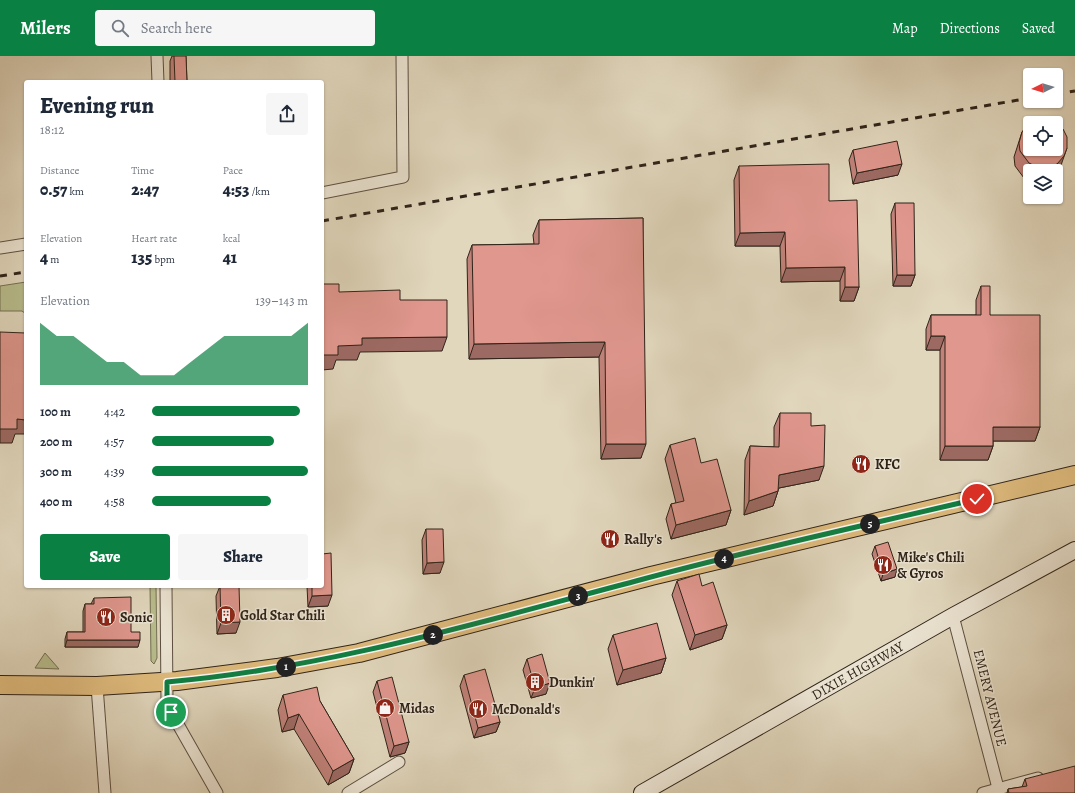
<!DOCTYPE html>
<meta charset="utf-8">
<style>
body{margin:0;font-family:Alegreya,serif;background:#f6f6f7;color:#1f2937;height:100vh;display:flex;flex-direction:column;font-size:15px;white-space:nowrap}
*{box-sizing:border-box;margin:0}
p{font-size:13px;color:#747a83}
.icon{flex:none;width:22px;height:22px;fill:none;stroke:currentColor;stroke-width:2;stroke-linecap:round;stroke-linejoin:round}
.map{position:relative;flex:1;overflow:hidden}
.side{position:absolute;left:24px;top:24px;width:300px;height:508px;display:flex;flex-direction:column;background:#fff;border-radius:4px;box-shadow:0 1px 3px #0004}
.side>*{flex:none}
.needle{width:26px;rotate:265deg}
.buttons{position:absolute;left:1023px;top:12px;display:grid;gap:8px}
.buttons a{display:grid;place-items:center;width:40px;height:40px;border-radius:4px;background:#fff;box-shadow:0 1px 3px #0004;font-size:20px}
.pin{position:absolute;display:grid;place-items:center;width:34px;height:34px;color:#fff;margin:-17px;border:2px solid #fff;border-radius:50%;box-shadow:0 1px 4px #0007}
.km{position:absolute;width:20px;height:20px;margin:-10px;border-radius:50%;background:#222;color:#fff;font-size:11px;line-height:20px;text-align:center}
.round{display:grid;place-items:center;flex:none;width:42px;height:42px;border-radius:4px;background:#f6f6f7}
.head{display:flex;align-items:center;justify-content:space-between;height:68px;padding:0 16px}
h1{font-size:22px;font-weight:800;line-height:30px}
.metrics{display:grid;grid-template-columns:repeat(3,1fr);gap:6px;height:68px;padding:4px 16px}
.metrics div{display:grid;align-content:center}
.metrics b{font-size:17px;font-weight:800}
.metrics small{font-size:11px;font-weight:400}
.metrics p{font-size:11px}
.chart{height:112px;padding:8px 16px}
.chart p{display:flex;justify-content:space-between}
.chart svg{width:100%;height:72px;margin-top:4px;fill:#0b8043;opacity:.7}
.action{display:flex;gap:8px;margin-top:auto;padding:8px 16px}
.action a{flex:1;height:46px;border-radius:4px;background:#0b8043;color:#fff;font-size:16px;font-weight:800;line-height:46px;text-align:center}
.action a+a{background:#f6f6f7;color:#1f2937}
ul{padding:0 16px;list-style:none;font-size:13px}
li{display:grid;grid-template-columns:64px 48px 1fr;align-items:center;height:30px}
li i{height:10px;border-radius:5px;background:#0b8043}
header{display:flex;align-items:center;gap:24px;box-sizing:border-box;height:56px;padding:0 20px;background:#0b8043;color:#fff}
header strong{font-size:19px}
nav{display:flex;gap:22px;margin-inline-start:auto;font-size:14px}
.search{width:280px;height:36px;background:#f6f6f7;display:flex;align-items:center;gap:10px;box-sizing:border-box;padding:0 14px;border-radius:4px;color:#747a83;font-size:15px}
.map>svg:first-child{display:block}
.green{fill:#b8bd8d;stroke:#747053}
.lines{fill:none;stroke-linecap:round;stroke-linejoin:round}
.street-casing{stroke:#5c5042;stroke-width:13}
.secondary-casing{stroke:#2f2319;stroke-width:18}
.primary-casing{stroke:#2f2319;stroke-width:20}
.street{stroke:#ece5d4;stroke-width:11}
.secondary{stroke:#ece5d4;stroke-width:16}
.primary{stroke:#e0bc7e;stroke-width:18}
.rail{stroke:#2f2319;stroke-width:3;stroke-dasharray:7 7;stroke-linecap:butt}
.wall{fill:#c1827a;stroke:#2f2319}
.shaded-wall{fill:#9d6a63;stroke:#2f2319}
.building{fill:#e0978e;stroke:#2f2319}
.route-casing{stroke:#fff;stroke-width:8}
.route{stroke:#0b8043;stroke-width:5}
.labels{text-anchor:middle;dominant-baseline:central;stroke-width:3;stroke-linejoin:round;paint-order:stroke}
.poi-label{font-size:14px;font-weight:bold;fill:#2f2319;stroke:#ece5d4;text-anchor:start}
.street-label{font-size:14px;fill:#2f2319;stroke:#ece5d4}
</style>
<header>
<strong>Milers</strong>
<div class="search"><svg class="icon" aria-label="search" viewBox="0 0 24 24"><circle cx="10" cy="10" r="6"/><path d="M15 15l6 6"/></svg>Search here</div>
<nav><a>Map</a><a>Directions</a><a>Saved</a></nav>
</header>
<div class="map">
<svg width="1075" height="737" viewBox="0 0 1075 737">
<rect width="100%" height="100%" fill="#e1d7bd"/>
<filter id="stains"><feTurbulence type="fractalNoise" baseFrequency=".005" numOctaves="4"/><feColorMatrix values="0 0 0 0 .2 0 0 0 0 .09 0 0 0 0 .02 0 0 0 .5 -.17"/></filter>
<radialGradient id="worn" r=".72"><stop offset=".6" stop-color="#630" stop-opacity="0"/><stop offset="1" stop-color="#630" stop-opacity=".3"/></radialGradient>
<g class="green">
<polygon points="26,226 26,258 22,255 0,255 0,230"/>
<polygon points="150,530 156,530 157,602 154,608 151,605"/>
<polygon points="45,597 59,613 35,612"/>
</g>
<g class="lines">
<defs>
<g id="street">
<polyline points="157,0 158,26"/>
<polyline points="322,137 403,121 402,0"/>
<polyline points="0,192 26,188"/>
<polyline points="166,530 167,645 171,656 217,737"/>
<polyline points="953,560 998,732"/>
<polyline points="97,630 105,737"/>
<polyline points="348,737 399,706"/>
<polyline points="983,737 1038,722"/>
</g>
<g id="secondary">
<path id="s1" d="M642,737L953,560L1075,494"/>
</g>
<polyline id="primary" points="0,629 97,630 177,625 277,612 359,597 651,520 1075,419"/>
</defs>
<use href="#street" class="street-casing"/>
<use href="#secondary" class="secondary-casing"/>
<use href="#primary" class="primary-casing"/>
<use href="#street" class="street"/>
<use href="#secondary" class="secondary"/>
<use href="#primary" class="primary"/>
<g class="rail">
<polyline points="1056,38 1075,35"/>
<polyline points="322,165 1030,42"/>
<polyline points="0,220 26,216"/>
</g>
</g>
<g class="wall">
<polygon points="172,0 186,0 187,26 170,26 170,5"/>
<polygon points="1022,76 1059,115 1030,115 1030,125 1024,122 1015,110 1014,101"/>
<polygon points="853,94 898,119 853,128 849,104"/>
<polygon points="739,110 829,145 859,231 854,245 840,245 840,225 781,226 780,190 735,190 734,124"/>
<polygon points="895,147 915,219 911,230 893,230 891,158"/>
<polygon points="643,162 641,402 601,403 599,301 469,303 467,203 472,189 534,188 533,179 539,164"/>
<polygon points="981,230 990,259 1040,371 1035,385 993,385 993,390 988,404 940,404 940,294 926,294 926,273 931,259 976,259 976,244"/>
<polygon points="780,357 811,370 819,424 779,432 773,450 744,459 745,404 750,390 774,391 774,371"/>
<polygon points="670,389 731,454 726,469 671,483 666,463 671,448 676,447 665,403"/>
<polygon points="426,473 440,517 423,518 422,484"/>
<polygon points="875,490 895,521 881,525 872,498"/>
<polygon points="677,525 702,530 727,569 722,583 690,594 672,539"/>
<polygon points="220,530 236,577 217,578 216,540"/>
<polygon points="307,530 322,530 328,550 308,551"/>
<polygon points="94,542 131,576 138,591 65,591 65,583 67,576 83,576 83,555 85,548 91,548"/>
<polygon points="613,579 666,602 661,617 617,629 608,593"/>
<polygon points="527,603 546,638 531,642 523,614"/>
<polygon points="464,619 500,666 496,676 474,682 460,630"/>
<polygon points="377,625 409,686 405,697 390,701 373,636"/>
<polygon points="283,639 320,645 354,703 349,717 328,729 294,673 282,676 278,654"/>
<polygon points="1025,723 1075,737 1007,737 1008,733 1022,731"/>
</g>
<g class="shaded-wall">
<polygon points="1067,92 1059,115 1056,118 1056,115 1035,115 1037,111"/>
<polygon points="902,108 898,119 853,128 857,117"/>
<polygon points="785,176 780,190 735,190 740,177"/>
<polygon points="845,211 840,225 781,226 786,212"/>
<polygon points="897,219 915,219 911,230 893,230"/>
<polygon points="845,231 859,231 854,245 840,245"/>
<polygon points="931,280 945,280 940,294 926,294"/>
<polygon points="447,281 442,295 360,296 357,304 336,304 333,313 322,314 322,299 338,290 362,282"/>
<polygon points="605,286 599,301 469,303 474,288"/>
<polygon points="17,363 26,364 26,378 15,378 12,387 0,387 0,373"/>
<polygon points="993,371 1040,371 1035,385 988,385"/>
<polygon points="606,388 646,388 641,402 601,403"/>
<polygon points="945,390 993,390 988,404 940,404"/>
<polygon points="824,410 819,424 774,433 779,419"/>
<polygon points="778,435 773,450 744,459 749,445"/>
<polygon points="731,454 726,469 671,483 676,469"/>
<polygon points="444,506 440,517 423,518 427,507"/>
<polygon points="897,513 895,521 881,525 883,518"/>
<polygon points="332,539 328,550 308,551 312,540"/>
<polygon points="240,566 236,577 217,578 221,567"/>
<polygon points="727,569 722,583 690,594 695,579"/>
<polygon points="67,584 140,584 138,591 65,591"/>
<polygon points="666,602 661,617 617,629 623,614"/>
<polygon points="550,627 546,638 531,642 535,632"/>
<polygon points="299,658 294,673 282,676 288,662"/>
<polygon points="500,666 496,676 474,682 478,672"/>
<polygon points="409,686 405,697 390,701 394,690"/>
<polygon points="354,703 349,717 328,729 333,715"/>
</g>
<g class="building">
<polygon points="174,0 186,0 187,26 175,26"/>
<polygon points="1047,63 1056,67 1031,67 1034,65"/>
<polygon points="1056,67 1063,73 1067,81 1067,92 1064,100 1057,108 1049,111 1037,111 1029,107 1020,95 1019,87 1022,76 1027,69 1030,68 1030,93 1056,93"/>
<polygon points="897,85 902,108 857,117 853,94"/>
<polygon points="829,108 829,145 857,144 859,231 845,231 845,211 786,212 785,176 740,177 739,110"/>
<polygon points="895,147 914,147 915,219 897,219"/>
<polygon points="643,162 646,388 606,388 605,286 474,288 472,189 539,188 539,164"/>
<polygon points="322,228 339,228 339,236 400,234 400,244 447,244 447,281 362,282 362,289 338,290 338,299 322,299"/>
<polygon points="981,230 990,230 990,259 1040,259 1040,371 993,371 993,390 945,390 945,280 931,280 931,259 981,259"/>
<polygon points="0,276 26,277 26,364 17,363 17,373 0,373"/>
<polygon points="780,357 811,357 811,370 825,369 824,410 779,419 778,435 749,445 750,390 779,391"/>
<polygon points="695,382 701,407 717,403 731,454 676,469 671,448 684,445 670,389"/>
<polygon points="426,473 443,473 444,506 427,507"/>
<polygon points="888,486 897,513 883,518 875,490"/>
<polygon points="331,497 332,539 312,540 312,530 322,530 322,498"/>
<polygon points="699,518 702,530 713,526 727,569 695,579 677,525"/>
<polygon points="220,530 239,530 240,566 221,567"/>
<polygon points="131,541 131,576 140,576 140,584 67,584 67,576 85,576 85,548 94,548 94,542"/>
<polygon points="657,567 666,602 623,614 613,579"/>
<polygon points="542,598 550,627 535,632 527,603"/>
<polygon points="485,613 500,666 478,672 464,619"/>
<polygon points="392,621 409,686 394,690 377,625"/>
<polygon points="317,631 320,645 354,703 333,715 299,658 288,662 283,639"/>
<polygon points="1075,710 1075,737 1009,737 1008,733 1027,730 1025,723"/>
</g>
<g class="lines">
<defs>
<path id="route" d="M171,656L167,645V626C328,612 480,566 636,525C749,494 863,470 977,443"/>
</defs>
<use href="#route" class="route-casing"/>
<use href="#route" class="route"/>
</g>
<defs>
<symbol id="restaurant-disc" viewBox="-11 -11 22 22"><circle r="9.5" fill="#8f2418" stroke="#ece5d4"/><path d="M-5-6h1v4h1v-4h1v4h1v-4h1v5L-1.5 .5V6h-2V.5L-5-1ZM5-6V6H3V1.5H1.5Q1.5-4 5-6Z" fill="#fff"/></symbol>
<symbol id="building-disc" viewBox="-11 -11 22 22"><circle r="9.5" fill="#8f2418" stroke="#ece5d4"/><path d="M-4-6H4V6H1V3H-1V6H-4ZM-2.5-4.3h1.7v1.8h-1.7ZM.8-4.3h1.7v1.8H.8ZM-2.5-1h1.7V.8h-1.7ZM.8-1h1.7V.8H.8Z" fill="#fff"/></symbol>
<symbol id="shop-disc" viewBox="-11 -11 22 22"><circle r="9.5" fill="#8f2418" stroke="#ece5d4"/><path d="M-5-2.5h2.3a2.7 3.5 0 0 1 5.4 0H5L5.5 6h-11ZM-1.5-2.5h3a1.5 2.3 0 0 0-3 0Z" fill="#fff"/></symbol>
</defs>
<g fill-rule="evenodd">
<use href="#restaurant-disc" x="850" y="397" width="22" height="22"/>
<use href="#restaurant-disc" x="599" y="472" width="22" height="22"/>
<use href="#restaurant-disc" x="872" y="498" width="22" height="22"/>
<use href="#building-disc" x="215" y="548" width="22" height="22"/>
<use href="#restaurant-disc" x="95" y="550" width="22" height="22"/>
<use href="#building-disc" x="524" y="615" width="22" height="22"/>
<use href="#shop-disc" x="374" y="641" width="22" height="22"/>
<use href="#restaurant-disc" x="467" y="642" width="22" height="22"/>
</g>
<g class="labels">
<g class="poi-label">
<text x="875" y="408">KFC</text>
<text x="624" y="483">Rally's</text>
<text x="897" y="501">Mike's Chili<tspan x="897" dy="16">&amp; Gyros</tspan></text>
<text x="240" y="559">Gold Star Chili</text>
<text x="120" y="561">Sonic</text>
<text x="549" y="626">Dunkin'</text>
<text x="399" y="652">Midas</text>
<text x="492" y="653">McDonald's</text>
</g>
<g class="street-label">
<text stroke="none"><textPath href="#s1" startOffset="248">DIXIE HIGHWAY</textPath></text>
<text transform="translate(990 642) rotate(76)">EMERY AVENUE</text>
</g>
</g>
<rect width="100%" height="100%" filter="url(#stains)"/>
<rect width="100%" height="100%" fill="url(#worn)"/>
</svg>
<div class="buttons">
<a><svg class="needle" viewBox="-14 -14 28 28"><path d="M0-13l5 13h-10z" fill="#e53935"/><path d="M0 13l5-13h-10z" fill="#747a83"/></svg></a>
<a><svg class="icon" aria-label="locate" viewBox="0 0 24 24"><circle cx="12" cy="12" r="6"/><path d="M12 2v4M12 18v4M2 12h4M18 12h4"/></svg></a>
<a><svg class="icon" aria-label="layers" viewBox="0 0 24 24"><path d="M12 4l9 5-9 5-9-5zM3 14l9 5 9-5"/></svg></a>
</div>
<div class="pin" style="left:171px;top:656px;background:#1e9e55"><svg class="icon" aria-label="arrive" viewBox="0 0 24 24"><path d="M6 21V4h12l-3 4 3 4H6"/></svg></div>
<div class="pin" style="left:977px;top:443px;background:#d93025"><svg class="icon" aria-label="check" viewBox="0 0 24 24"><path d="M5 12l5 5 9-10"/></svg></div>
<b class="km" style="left:286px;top:611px">1</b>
<b class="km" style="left:433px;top:579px">2</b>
<b class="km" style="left:578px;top:540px">3</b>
<b class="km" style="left:724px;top:503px">4</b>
<b class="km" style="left:870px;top:468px">5</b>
<section class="side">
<div class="head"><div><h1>Evening run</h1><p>18:12</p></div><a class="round"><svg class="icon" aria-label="share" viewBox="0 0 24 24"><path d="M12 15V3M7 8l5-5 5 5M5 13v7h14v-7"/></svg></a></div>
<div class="metrics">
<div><p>Distance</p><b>0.57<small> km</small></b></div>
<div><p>Time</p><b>2:47</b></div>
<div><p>Pace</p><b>4:53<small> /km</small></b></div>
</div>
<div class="metrics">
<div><p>Elevation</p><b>4<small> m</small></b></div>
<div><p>Heart rate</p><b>135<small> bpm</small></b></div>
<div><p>kcal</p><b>41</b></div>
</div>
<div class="chart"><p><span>Elevation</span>139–143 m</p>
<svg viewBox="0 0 160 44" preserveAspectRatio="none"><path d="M0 44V6L10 14L20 14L30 22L40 30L50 30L60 38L70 38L80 38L90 30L100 22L110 14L120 14L130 14L140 14L150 14L160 6V44z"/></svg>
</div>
<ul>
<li><b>100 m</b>4:42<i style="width:95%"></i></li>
<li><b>200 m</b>4:57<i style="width:78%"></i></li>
<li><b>300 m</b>4:39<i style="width:100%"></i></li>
<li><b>400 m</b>4:58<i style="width:76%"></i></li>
</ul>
<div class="action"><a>Save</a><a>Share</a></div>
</section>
</div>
